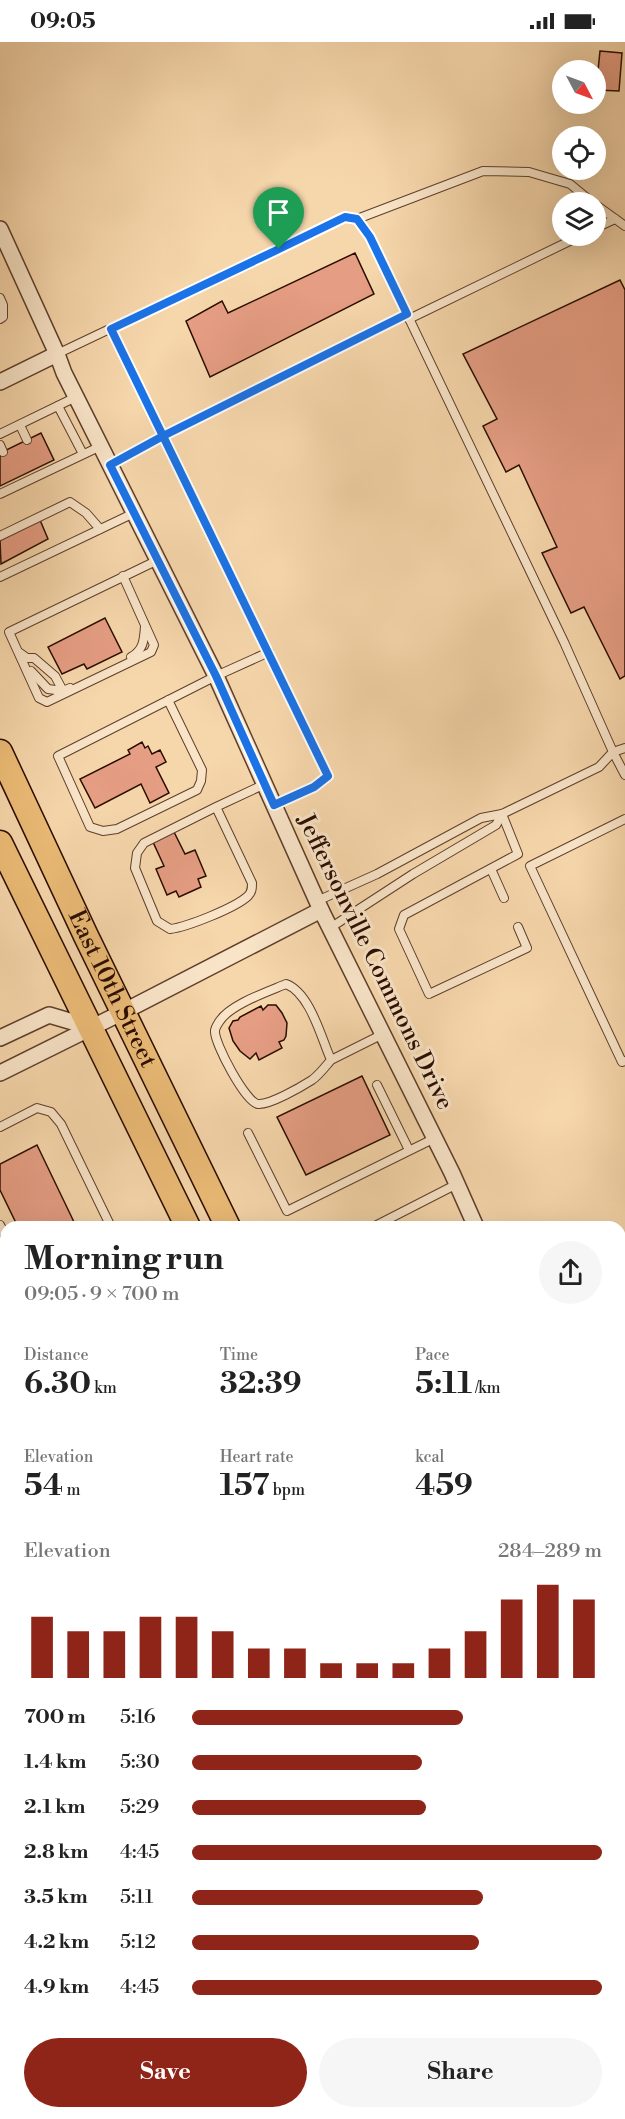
<!DOCTYPE html>
<meta charset="utf-8">
<style>
body{margin:0;font-family:"Libre Bodoni",serif;background:#f6f6f6;color:#222;height:100vh;display:flex;flex-direction:column;font-size:22px;white-space:nowrap}
*{box-sizing:border-box;margin:0}
p{font-size:20px;color:#767676}
.icon{flex:none;width:33px;height:33px;fill:none;stroke:currentColor;stroke-width:2;stroke-linecap:round;stroke-linejoin:round}
.map{position:relative;flex:1;overflow:hidden}
.details{position:absolute;left:0px;top:1179px;width:626px;height:898px;display:flex;flex-direction:column;background:#fff;border-radius:18px 18px 0 0;box-shadow:0 6px 24px #0002}
.details>*{flex:none}
.needle{width:39px;rotate:131deg}
.tools{position:absolute;left:552px;top:18px;display:grid;gap:12px}
.tools a{display:grid;place-items:center;width:54px;height:54px;border-radius:50%;background:#fff;box-shadow:0 6px 24px #0002;font-size:30px}
.pin{position:absolute;display:grid;place-items:center;width:51px;height:51px;color:#fff;margin:-62px -26px;border-radius:50% 50% 50% 0;rotate:-45deg;box-shadow:0 0 6px #0007}
.pin .icon{rotate:45deg}
.round{display:grid;place-items:center;flex:none;width:63px;height:63px;border-radius:32px;background:#f6f6f6}
.headline{display:flex;align-items:center;justify-content:space-between;height:102px;padding:0 24px}
h1{font-size:33px;font-weight:800;line-height:45px}
.figures{display:grid;grid-template-columns:repeat(3,1fr);gap:9px;height:102px;padding:6px 24px}
.figures div{display:grid;align-content:center}
.figures b{font-size:30px;font-weight:800}
.figures small{font-size:16px;font-weight:400}
.figures p{font-size:16px}
.chart{height:168px;padding:12px 24px}
.chart p{display:flex;justify-content:space-between}
.chart svg{width:100%;height:108px;margin-top:6px;stroke:#8f2418;stroke-width:6}
.button{display:flex;gap:12px;margin-top:auto;padding:12px 24px}
.button a{flex:1;height:69px;border-radius:36px;background:#8f2418;color:#fff;font-size:24px;font-weight:800;line-height:69px;text-align:center}
.button a+a{background:#f6f6f6;color:#222}
ul{padding:0 24px;list-style:none;font-size:20px}
li{display:grid;grid-template-columns:96px 72px 1fr;align-items:center;height:45px}
li i{height:15px;border-radius:8px;background:#8f2418}
.status{display:flex;justify-content:space-between;align-items:center;height:42px;padding:0 30px;background:#fff;direction:ltr}
.status svg{height:16px;fill:currentColor}
.map>svg:first-child{display:block}
.green{fill:#babe8b;stroke:#726646;stroke-width:1.5}
.building{fill:#e59d83;stroke:#2a0d00;stroke-width:1.5}
.lines{fill:none;stroke-linecap:round;stroke-linejoin:round}
.lane-casing{stroke:#5d3f2b;stroke-width:10}
.street-casing{stroke:#5d3f2b;stroke-width:18}
.primary-casing{stroke:#2a0d00;stroke-width:27}
.lane{stroke:#f9e4c8;stroke-width:8}
.street{stroke:#f9e4c8;stroke-width:15}
.primary{stroke:#ebbb76;stroke-width:24}
.route-casing{stroke:#fff;stroke-width:12}
.route{stroke:#1a73e8;stroke-width:8}
.labels{text-anchor:middle;dominant-baseline:central;stroke-width:6;stroke-linejoin:round;paint-order:stroke}
.street-label{font-size:24px;fill:#2a0d00;stroke:#f9e4c8}
</style>
<div class="status"><b>09:05</b><svg viewBox="0 0 49 12"><path d="M0 12V9h3v3zM5 12V6h3v6zM10 12V3h3v9zM15 12V0h3v12zM26 1h20v11H26zM47 4h2v5h-2z"/></svg></div>
<div class="map">
<svg width="625" height="2077" viewBox="0 0 625 2077">
<rect width="100%" height="100%" fill="#f6d6ab"/>
<filter id="stains"><feTurbulence type="fractalNoise" baseFrequency=".00333" numOctaves="4"/><feColorMatrix values="0 0 0 0 .2 0 0 0 0 .09 0 0 0 0 .02 0 0 0 .5 -.17"/></filter>
<radialGradient id="worn" r=".72"><stop offset=".6" stop-color="#630" stop-opacity="0"/><stop offset="1" stop-color="#630" stop-opacity=".3"/></radialGradient>
<polygon class="green" points="625,1766 625,1835 620,1829 620,1770"/>
<g class="building">
<polygon points="600,9 622,11 619,49 596,48"/>
<polygon points="355,211 374,252 210,335 186,279 222,259 228,271"/>
<polygon points="620,238 625,248 625,634 620,637 584,565 571,571 542,511 557,505 519,423 506,430 483,384 497,377 463,312"/>
<polygon points="41,391 54,418 0,444 0,411"/>
<polygon points="40,478 48,497 1,522 0,498"/>
<polygon points="105,576 122,610 87,627 84,622 62,632 48,605"/>
<polygon points="142,700 145,706 148,704 152,712 160,708 166,720 156,725 169,751 150,761 141,742 95,766 80,737 130,712 128,708"/>
<polygon points="174,790 185,812 195,808 206,834 198,837 201,845 179,855 176,849 167,853 156,827 164,824 153,800"/>
<polygon points="268,963 276,963 282,971 287,981 286,994 284,998 279,1000 282,1006 259,1018 256,1011 250,1017 240,1009 233,999 229,986 233,979 238,978 240,975 261,964 263,968"/>
<polygon points="362,1034 390,1093 306,1133 277,1075"/>
<polygon points="37,1103 74,1180 77,1185 18,1185 0,1148 0,1122"/>
<polygon points="6,2039 6,2072 43,2072 34,2077 0,2077 0,2043"/>
<polygon points="146,2072 193,2072 192,2077 145,2077"/>
<polygon points="457,2072 493,2072 488,2077 452,2077"/>
<polygon points="498,2072 539,2072 532,2077 503,2077"/>
</g>
<g class="lines">
<defs>
<g id="lane">
<polyline points="596,163 625,184"/>
<polyline points="357,177 483,129 529,130 570,142 592,160"/>
<polyline points="596,186 615,177"/>
<polyline points="0,256 3,263 3,275 0,277"/>
<polyline points="409,277 580,194"/>
<polyline points="111,287 328,734 314,745 274,763"/>
<polyline points="57,312 345,175 357,177 370,195 564,600 613,710 599,725 502,772 481,776 377,832 317,859"/>
<polyline points="58,364 83,412"/>
<polyline points="20,383 27,398"/>
<polyline points="0,392 76,355"/>
<polyline points="0,403 3,410"/>
<polyline points="110,423 163,394 407,272"/>
<polyline points="0,452 101,404"/>
<polyline points="0,494 70,460 86,471 100,487"/>
<polyline points="123,534 154,603 151,610 47,660 39,656 9,590 158,518"/>
<polyline points="0,535 134,471"/>
<polyline points="20,611 27,616 34,616 55,634 63,649 70,646"/>
<path d="M131,615C144,608 144,597 145,584"/>
<polyline points="31,629 48,647 63,649"/>
<polyline points="168,658 202,728 201,739 197,748 117,787 103,789 90,785 58,714 216,634 269,610"/>
<polyline points="625,706 613,710 625,733"/>
<path d="M216,765L144,801L137,811L135,826L157,879L170,887C187,885 235,866 248,854C252,850 252,846 252,841L216,765L265,742"/>
<polyline points="502,772 518,812 404,873 399,887 429,952 527,906 518,885"/>
<polyline points="625,777 530,824 622,1020 625,1019"/>
<polyline points="491,827 504,856"/>
<polyline points="330,886 413,832 496,783 502,772"/>
<path d="M331,1018C325,1025 319,1033 312,1038C301,1045 270,1063 258,1062C246,1061 214,1001 215,989C215,986 217,983 219,980C229,963 267,950 286,942C310,951 321,995 331,1018L383,992"/>
<polyline points="377,1043 409,1108"/>
<polyline points="0,1085 37,1066 51,1070 61,1082 111,1185"/>
<polyline points="248,1091 287,1169 435,1096"/>
<polyline points="0,1183 6,1195"/>
<polyline points="373,1185 457,1142"/>
<polyline points="620,1375 625,1372"/>
<polyline points="620,1516 625,1513"/>
<polyline points="374,2072 380,2077"/>
<polyline points="323,2077 328,2072"/>
</g>
<g id="street">
<polyline points="0,187 57,312 64,331 216,634 321,868 452,1131 476,1185"/>
<polyline points="0,340 57,312"/>
<polyline points="0,996 49,973 90,985"/>
<polyline points="0,1031 123,970 321,868"/>
<polyline points="620,1213 625,1214"/>
<polyline points="0,1320 6,1332"/>
<polyline points="620,1470 625,1481"/>
<polyline points="0,1694 6,1693"/>
<polyline points="0,1832 6,1833"/>
<polyline points="620,2023 625,2029"/>
<polyline points="105,2077 105,2072"/>
</g>
<g id="primary">
<path id="s1" d="M0,710L86,894L228,1185"/>
<polyline points="0,801 188,1185"/>
<polyline points="620,1885 625,1891"/>
<polyline points="620,1943 625,1948"/>
</g>
</defs>
<use href="#lane" class="lane-casing"/>
<use href="#street" class="street-casing"/>
<use href="#primary" class="primary-casing"/>
<use href="#lane" class="lane"/>
<use href="#street" class="street"/>
<use href="#primary" class="primary"/>
</g>
<g class="lines">
<defs>
<polyline id="route" points="279,207 111,287 163,394 110,423 216,634 274,763 314,745 328,734 163,394 407,272 370,195 357,177 345,175 279,207"/>
</defs>
<use href="#route" class="route-casing"/>
<use href="#route" class="route"/>
</g>
<g class="labels">
<g class="street-label">
<text transform="translate(375 920) rotate(64)">Jeffersonville Commons Drive</text>
<text stroke="none"><textPath href="#s1" startOffset="262">East 10th Street</textPath></text>
</g>
</g>
<rect width="100%" height="100%" filter="url(#stains)"/>
<rect width="100%" height="100%" fill="url(#worn)"/>
</svg>
<div class="tools">
<a><svg class="needle" viewBox="-14 -14 28 28"><path d="M0-13l5 13h-10z" fill="#e53935"/><path d="M0 13l5-13h-10z" fill="#767676"/></svg></a>
<a><svg class="icon" aria-label="locate" viewBox="0 0 24 24"><circle cx="12" cy="12" r="6"/><path d="M12 2v4M12 18v4M2 12h4M18 12h4"/></svg></a>
<a><svg class="icon" aria-label="layers" viewBox="0 0 24 24"><path d="M12 4l9 5-9 5-9-5zM3 14l9 5 9-5"/></svg></a>
</div>
<div class="pin" style="left:279px;top:207px;background:#1e9e55"><svg class="icon" aria-label="arrive" viewBox="0 0 24 24"><path d="M6 21V4h12l-3 4 3 4H6"/></svg></div>
<section class="details">
<div class="headline"><div><h1>Morning run</h1><p>09:05 · 9 × 700 m</p></div><a class="round"><svg class="icon" aria-label="share" viewBox="0 0 24 24"><path d="M12 15V3M7 8l5-5 5 5M5 13v7h14v-7"/></svg></a></div>
<div class="figures">
<div><p>Distance</p><b>6.30<small> km</small></b></div>
<div><p>Time</p><b>32:39</b></div>
<div><p>Pace</p><b>5:11<small> /km</small></b></div>
</div>
<div class="figures">
<div><p>Elevation</p><b>54<small> m</small></b></div>
<div><p>Heart rate</p><b>157<small> bpm</small></b></div>
<div><p>kcal</p><b>459</b></div>
</div>
<div class="chart"><p><span>Elevation</span>284–289 m</p>
<svg viewBox="0 0 160 44" preserveAspectRatio="none"><path d="M5 44V19M15 44V25M25 44V25M35 44V19M45 44V19M55 44V25M65 44V32M75 44V32M85 44V38M95 44V38M105 44V38M115 44V32M125 44V25M135 44V12M145 44V6M155 44V12"/></svg>
</div>
<ul>
<li><b>700 m</b>5:16<i style="width:66%"></i></li>
<li><b>1.4 km</b>5:30<i style="width:56%"></i></li>
<li><b>2.1 km</b>5:29<i style="width:57%"></i></li>
<li><b>2.8 km</b>4:45<i style="width:100%"></i></li>
<li><b>3.5 km</b>5:11<i style="width:71%"></i></li>
<li><b>4.2 km</b>5:12<i style="width:70%"></i></li>
<li><b>4.9 km</b>4:45<i style="width:100%"></i></li>
</ul>
<div class="button"><a>Save</a><a>Share</a></div>
</section>
</div>
